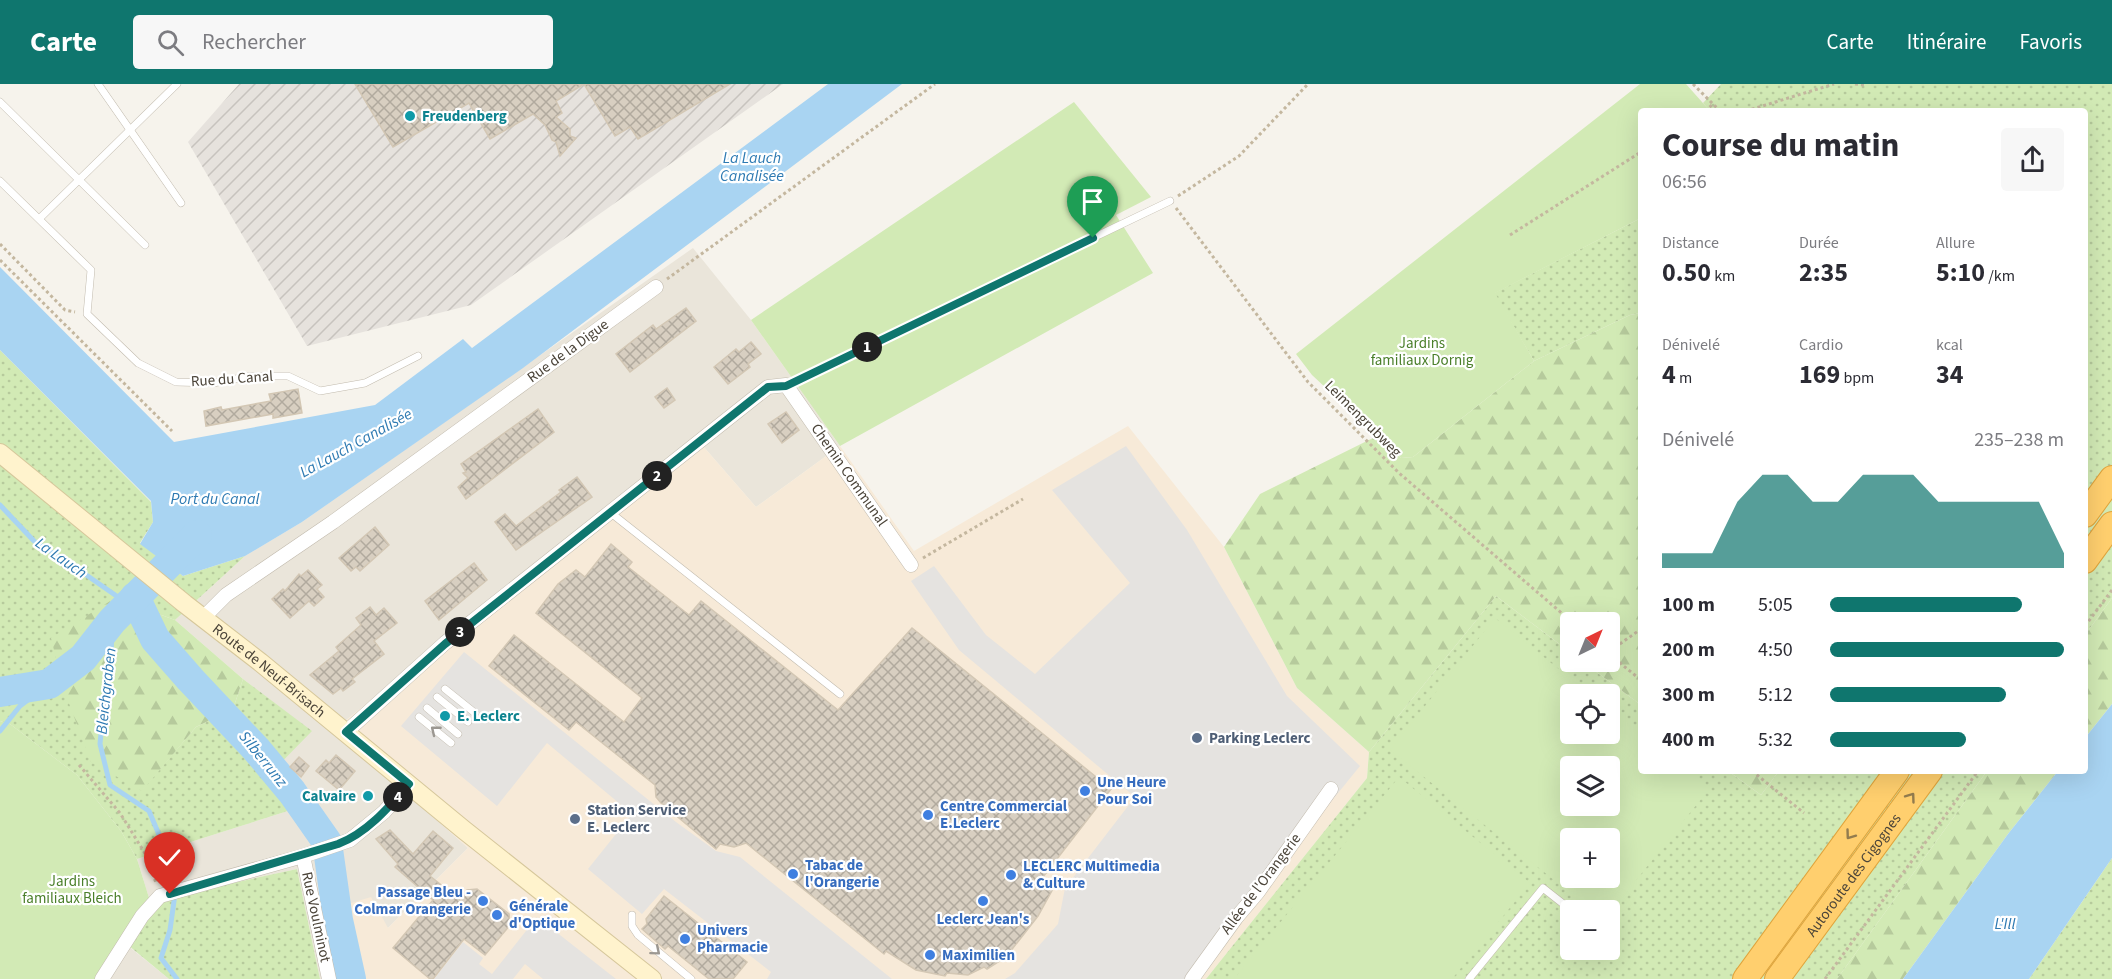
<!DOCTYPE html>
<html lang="fr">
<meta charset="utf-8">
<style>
body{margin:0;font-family:"Source Sans 3",sans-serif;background:#f7f7f7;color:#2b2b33;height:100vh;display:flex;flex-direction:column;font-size:22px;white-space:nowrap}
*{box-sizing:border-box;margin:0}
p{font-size:20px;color:#7c7c81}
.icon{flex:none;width:33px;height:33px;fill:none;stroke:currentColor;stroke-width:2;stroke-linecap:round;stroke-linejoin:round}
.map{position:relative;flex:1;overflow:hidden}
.panel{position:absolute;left:1638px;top:24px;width:450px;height:666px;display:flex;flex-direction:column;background:#fff;border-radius:6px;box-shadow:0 6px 24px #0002}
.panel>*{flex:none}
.needle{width:39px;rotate:43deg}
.tools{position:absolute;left:1560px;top:528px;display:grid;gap:12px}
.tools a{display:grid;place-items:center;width:60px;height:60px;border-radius:6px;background:#fff;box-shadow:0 6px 24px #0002;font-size:30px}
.pin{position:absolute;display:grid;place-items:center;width:51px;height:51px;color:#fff;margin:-62px -26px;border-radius:50% 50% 50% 0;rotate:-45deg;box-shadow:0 0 6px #0007}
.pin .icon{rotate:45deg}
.km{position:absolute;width:30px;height:30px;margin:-15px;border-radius:50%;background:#222;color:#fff;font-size:16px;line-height:30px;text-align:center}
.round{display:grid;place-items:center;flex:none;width:63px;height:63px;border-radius:6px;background:#f7f7f7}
.summary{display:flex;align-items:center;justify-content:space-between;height:102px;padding:0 24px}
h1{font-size:33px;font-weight:700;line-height:45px}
.metrics{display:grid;grid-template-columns:repeat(3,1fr);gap:9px;height:102px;padding:6px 24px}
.metrics div{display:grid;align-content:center}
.metrics b{font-size:26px;font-weight:700}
.metrics small{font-size:16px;font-weight:400}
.metrics p{font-size:16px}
.chart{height:168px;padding:12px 24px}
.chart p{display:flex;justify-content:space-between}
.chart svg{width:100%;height:108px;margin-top:6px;fill:#0f766e;opacity:.7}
ul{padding:0 24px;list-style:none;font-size:20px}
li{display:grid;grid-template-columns:96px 72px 1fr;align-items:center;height:45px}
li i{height:15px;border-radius:8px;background:#0f766e}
header{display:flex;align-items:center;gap:36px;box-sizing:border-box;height:84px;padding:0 30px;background:#0f766e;color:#fff}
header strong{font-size:28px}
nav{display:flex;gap:33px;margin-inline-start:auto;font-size:21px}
.search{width:420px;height:54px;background:#f7f7f7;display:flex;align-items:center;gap:15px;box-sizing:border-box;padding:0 21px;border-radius:6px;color:#7c7c81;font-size:22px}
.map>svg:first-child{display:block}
.residential{fill:#eae5da}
.commercial{fill:#f7ead8}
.industrial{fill:url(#industrial-furrows)}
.grass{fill:url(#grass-dots);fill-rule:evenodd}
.forest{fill:url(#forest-firs)}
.garden{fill:#d2eab5;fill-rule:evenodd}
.parking{fill:#e5e3e0}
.water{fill:#a9d4f2}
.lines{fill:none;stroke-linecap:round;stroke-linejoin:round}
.stream{stroke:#a9d4f2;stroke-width:5}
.river{stroke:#a9d4f2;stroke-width:30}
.building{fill:url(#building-cross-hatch);stroke:#d3c7b4;stroke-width:1.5}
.service-casing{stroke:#c2bbae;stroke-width:8}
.minor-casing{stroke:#c2bbae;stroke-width:15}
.secondary-casing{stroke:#d6c79b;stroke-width:20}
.motorway-casing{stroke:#e0a43c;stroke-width:26}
.path{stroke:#c4b79f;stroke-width:3;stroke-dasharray:3 3;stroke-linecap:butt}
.service{stroke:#fff;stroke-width:7}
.minor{stroke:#fff;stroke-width:14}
.secondary{stroke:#fff3cd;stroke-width:18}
.motorway{stroke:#ffcf6e;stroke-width:24}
.oneway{stroke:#9c9892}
.oneway2{stroke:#937c4e}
.route-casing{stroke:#fff;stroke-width:12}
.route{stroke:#0f766e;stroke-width:8}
.culture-dot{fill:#0f9aa8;stroke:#fff;stroke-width:2}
.service-dot{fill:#5c6f8a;stroke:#fff;stroke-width:2}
.shop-dot{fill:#3f7fe0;stroke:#fff;stroke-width:2}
.labels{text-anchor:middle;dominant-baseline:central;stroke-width:4.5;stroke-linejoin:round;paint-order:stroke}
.culture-label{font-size:15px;font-weight:bold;fill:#0d838f;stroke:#fff;text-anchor:start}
.park-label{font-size:15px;fill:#4a7f2a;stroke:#fff}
.street-label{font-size:15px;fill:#4b4439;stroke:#fff}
.service-label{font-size:15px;font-weight:bold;fill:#4e5e75;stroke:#fff;text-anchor:start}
.shop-label{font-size:15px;font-weight:bold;fill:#366cbe;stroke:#fff;text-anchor:start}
.water-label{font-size:16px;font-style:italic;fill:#2e7ab2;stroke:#fff}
</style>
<header>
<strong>Carte</strong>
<div class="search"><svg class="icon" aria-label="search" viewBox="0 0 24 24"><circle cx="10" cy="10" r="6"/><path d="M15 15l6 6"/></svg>Rechercher</div>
<nav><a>Carte</a><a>Itinéraire</a><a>Favoris</a></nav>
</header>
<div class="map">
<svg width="2112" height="895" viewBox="0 0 2112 895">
<defs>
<pattern id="industrial-furrows" width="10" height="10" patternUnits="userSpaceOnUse" patternTransform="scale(1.5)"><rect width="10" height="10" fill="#e6e2dd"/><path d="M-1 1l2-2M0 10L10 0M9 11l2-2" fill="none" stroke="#c7c3be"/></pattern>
<pattern id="grass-dots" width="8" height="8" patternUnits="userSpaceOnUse" patternTransform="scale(1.5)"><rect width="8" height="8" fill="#d2eab5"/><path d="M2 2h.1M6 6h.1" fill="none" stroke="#b6ca9c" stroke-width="1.8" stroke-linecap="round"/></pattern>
<pattern id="forest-firs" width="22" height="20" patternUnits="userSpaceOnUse" patternTransform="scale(1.5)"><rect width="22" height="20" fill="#d2eab5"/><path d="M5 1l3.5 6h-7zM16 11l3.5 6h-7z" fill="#b6ca9c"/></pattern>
<pattern id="building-cross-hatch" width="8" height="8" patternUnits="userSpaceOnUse" patternTransform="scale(1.5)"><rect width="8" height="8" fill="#d8cfc1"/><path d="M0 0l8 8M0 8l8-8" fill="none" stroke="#b1aa9e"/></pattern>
</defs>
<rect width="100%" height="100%" fill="#f6f3ec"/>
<g class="residential">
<polygon points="693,164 751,236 840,362 756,423 696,354 335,645 468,764 388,844 348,820 364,895 320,895 297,785 150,817 137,775 291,726 269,691 311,647 243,595 175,536 245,472 302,438"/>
<polygon points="122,857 169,895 97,895"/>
</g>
<polygon class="commercial" points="1128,342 1224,463 1297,604 1369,668 1367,694 1206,895 364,895 348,820 371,813 388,844 468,764 335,645 696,354 756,423 840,362 914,467"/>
<polygon class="industrial" points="239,0 783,0 471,221 307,262 188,58"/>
<g class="grass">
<polygon points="1721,0 2112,0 2112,514 2085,551 2085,27 1710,27 1703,19"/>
<polygon points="1641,134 1641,229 1630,231 1534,277 1494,209"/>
<polygon points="0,266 151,418 153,438 140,459 183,492 245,472 175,536 115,514 142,706 196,643 233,625 243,595 312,647 269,691 291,726 137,775 121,747 77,691 10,640 0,637"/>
<path d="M1496,512L1570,568V578H1583L1641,621V687H1728L1761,711L1779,687H1987L1837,895H1206L1367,694L1369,668ZM1570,610H1610V650H1570ZM1570,682H1610V722H1570ZM1570,754H1610V794H1570ZM1570,826H1610V866H1570Z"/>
<polygon points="2112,774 2112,895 2029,895"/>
<polygon points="297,785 320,895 169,895 123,857 150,817"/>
</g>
<g class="forest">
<polygon points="1641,229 1641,621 1583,578 1610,578 1610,538 1570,538 1570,568 1496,512 1369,668 1297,604 1224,463 1260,410 1377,352 1401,374 1413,373 1534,277 1630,231"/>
<polygon points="115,514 175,536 243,595 233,625 196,643 142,707 91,678 64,606 51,554"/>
<polygon points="2112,514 2112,620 2085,654 2085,551"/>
<polygon points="1728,687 1779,687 1761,711"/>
<polygon points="1987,687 2058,687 2008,750 1903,895 1837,895"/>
</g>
<g class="garden">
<polygon points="1640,0 1686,0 1710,27 1641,27 1641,134 1495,209 1534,277 1413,373 1401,374 1312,291 1296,270"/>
<polygon points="1074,18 1151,113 1116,131 1153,189 840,362 751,236"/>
<path d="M1495,534L1590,610H1570V650H1610V626L1641,651V687H1686L1709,705L1610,829V826H1592L1390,666ZM1570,682H1610V722H1570ZM1570,754H1610V794H1570Z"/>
<polygon points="0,637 10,640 77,691 121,747 137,775 150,817 97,895 0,895"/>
<polygon points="1399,693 1530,799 1452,895 1234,895"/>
</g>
<g class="parking">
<polygon points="1126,362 1187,446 1287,612 1360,682 1187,895 1005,895 1015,889 1058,840 1065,804 1135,713 959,566 911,497 934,482 986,551 1035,590 1130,499 1052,406"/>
<polygon points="464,568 676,738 716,767 740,773 892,895 767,895 771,888 664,805 642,830 588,785 632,730 547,659 497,722 401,642"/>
<polygon points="537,833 616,895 543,895 525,880 513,895 434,895 463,858 483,874 479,880 492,890"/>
</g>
<g class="water">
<polygon points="828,0 902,0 523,284 302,438 245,472 183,492 140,460 153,438 151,417 0,266 0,183 174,358 375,321 463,255 472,264"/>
<polygon points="2112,620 2112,774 2029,895 1903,895 2008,750 2058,687 2085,687 2085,654"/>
</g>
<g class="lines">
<g class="stream">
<polyline points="0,421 34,457 72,481 128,520"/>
<polyline points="112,537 111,579 103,627 100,660 110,701 149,727 171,779 175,810 170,846 161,874 177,895"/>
<polyline points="0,647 20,622 49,600"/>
</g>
<g class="river">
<polyline points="135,513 155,555 190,595 256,665 292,708 327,758 338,836 351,895"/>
<polyline points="0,608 49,600 83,574 112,537 197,451"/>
</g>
</g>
<g class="building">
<polygon points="355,0 730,0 638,55 630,43 615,52 584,0 556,17 562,29 556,33 570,45 570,52 576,54 560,72 556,58 552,56 545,41 533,30 490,55 469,19 393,63"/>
<polygon points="686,224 696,237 630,288 616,270 653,241 656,245"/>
<polygon points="751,258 761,270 748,280 750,283 728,300 714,283 736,265 739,268"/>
<polygon points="667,304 675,316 664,324 655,313"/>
<polygon points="298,305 302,329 273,334 273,330 206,342 204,327 221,323 222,326 271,317 269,310"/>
<polygon points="538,325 554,348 466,415 458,403 468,394 463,389 466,388 461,380"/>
<polygon points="786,328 799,346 782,359 768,340"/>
<polygon points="577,393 592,413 516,466 495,438 505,430 516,442 561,408 559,406"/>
<polygon points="375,443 389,461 360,487 356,483 351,487 339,474"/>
<polygon points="611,460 632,478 628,483 689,531 701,517 838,626 912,544 1111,705 1043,793 1054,803 1038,832 1006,873 987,885 984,883 968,891 947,889 945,892 916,886 886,867 884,870 746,759 734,763 720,760 716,765 661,719 656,713 655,701 576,638 569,646 489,582 514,551 624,638 642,614 536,529 558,500 576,486 585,493"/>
<polygon points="474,479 487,496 439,536 425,517"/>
<polygon points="308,486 322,501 317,505 324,513 314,522 309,517 290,534 272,515 283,505 285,507 299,490 301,492"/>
<polygon points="370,523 376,531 384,524 397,539 374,557 384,570 352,595 355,598 343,607 341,604 333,610 310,591 339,567 336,563 361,541 356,534"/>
<polygon points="336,671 355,687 339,706 316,687 326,676 329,679"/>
<polygon points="299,673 309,682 301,693 290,683"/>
<polygon points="390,746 413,770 433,747 453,764 430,792 459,815 467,806 477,805 509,830 510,841 485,871 464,855 433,895 430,895 393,864 433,816 395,783 398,780 376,755"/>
<polygon points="664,812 747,878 733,895 709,895 668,862 665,865 642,845 647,840 646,835"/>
</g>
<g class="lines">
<defs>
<g id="service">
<polyline points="98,0 181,119"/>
<polyline points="0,18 145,161"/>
<polyline points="0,97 91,186 87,230 138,279 176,298 213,299 252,292 288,292 320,307 365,299 418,272"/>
<polyline points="40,134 177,0"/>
<polyline points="786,301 1170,117"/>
<polyline points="611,429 840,610"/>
<polyline points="445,605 475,629"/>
<polyline points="437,613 468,638"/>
<polyline points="427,624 458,650"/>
<polyline points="419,633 451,659"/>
<polyline points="632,831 632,842 638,851 691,895"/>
<polyline points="1469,895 1543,804 1571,826"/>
</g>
<g id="minor">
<polyline points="203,534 226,511 333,438 656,203"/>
<polyline points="346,648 445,559 768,303 786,301 911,481"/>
<polyline points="303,772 329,895"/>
<polyline points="102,895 142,832 160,812 303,772 350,756 384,728 409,700"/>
<polyline points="1192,895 1236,834 1258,808 1331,705"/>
</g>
<g id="secondary">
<path id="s1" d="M0,369L185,520L260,578L464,746L652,895"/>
</g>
<g id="motorway">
<polyline points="2085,431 2112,394"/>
<polyline points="2085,477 2112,440"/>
<polyline points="1745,895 1897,687"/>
<path id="s2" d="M1777,895L1930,687"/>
</g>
</defs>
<use href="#service" class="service-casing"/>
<use href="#minor" class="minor-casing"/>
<use href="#secondary" class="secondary-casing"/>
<use href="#motorway" class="motorway-casing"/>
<g class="path">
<polyline points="1693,0 1720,27"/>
<polyline points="1855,0 1864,1"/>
<polyline points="1705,27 1713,20"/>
<polyline points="1746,27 1834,0"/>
<polyline points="1178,112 1239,72 1308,0"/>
<polyline points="1176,124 1308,298 1399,389 1572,538"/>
<polyline points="1510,151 1641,68"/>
<polyline points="0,160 65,226 75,228"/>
<polyline points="0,176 172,347"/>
<polyline points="667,195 935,0"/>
<polyline points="923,474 1023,415"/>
<polyline points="2085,542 2112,506"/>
<polyline points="1610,567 1641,545"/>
<polyline points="1610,571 1641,596"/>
<polyline points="79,681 120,729 146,771 156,799"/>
<polyline points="1752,687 1804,729"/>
<polyline points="1825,895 1978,687"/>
</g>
<use href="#service" class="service"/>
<use href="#minor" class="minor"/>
<use href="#secondary" class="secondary"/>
<use href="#motorway" class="motorway"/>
</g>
<defs><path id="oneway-chevron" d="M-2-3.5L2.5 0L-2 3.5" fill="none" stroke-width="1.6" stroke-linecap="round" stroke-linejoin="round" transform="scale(1.5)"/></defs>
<g class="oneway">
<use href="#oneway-chevron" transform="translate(435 646) rotate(-141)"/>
<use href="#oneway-chevron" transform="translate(656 867) rotate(40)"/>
</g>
<g class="oneway2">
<use href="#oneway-chevron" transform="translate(1911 713) rotate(-54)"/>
<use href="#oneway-chevron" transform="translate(1850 751) rotate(126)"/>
</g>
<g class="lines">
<defs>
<path id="route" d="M170,810L338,760C367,749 389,723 409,700L346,648L445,560L768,303L786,302L1093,154"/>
</defs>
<use href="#route" class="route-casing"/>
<use href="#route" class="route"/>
</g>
<g class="culture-dot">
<circle cx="410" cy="32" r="6"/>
<circle cx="445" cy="632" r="6"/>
<circle cx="368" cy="712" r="6"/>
</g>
<g class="service-dot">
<circle cx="1197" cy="654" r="6"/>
<circle cx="575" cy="735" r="6"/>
</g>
<g class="shop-dot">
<circle cx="1085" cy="707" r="6"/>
<circle cx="928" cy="731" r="6"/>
<circle cx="793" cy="790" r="6"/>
<circle cx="1011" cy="791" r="6"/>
<circle cx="483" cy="817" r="6"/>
<circle cx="983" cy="817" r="6"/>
<circle cx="497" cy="831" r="6"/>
<circle cx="685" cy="855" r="6"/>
<circle cx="930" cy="871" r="6"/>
</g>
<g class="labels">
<g class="culture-label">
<text x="422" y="32">Freudenberg</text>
<text x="457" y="632">E. Leclerc</text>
<text x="356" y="712" text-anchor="end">Calvaire</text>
</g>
<g class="park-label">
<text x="1422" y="259">Jardins<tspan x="1422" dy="17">familiaux Dornig</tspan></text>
<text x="72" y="797">Jardins<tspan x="72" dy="17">familiaux Bleich</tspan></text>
</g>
<g class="street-label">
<text transform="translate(568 267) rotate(-36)">Rue de la Digue</text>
<text transform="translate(232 295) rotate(-4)">Rue du Canal</text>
<text transform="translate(1363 335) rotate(45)">Leimengrubweg</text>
<text transform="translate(849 391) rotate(55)">Chemin Communal</text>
<text stroke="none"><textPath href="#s1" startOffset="346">Route de Neuf-Brisach</textPath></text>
<text stroke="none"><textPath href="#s2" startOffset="129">Autoroute des Cigognes</textPath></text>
<text transform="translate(1261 800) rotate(-53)">Allée de l'Orangerie</text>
<text transform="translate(316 833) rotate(78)">Rue Voulminot</text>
</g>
<g class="service-label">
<text x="1209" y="654">Parking Leclerc</text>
<text x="587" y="726">Station Service<tspan x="587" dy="17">E. Leclerc</tspan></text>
</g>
<g class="shop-label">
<text x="1097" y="698">Une Heure<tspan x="1097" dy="17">Pour Soi</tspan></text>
<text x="940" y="722">Centre Commercial<tspan x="940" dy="17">E.Leclerc</tspan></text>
<text x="805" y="781">Tabac de<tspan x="805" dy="17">l'Orangerie</tspan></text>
<text x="1023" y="782">LECLERC Multimedia<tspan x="1023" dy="17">&amp; Culture</tspan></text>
<text x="471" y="808" text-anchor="end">Passage Bleu -<tspan x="471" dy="17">Colmar Orangerie</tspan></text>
<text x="509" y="822">Générale<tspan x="509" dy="17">d'Optique</tspan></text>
<text x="983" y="835" text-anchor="middle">Leclerc Jean's</text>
<text x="697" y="846">Univers<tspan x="697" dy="17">Pharmacie</tspan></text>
<text x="942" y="871">Maximilien</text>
</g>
<g class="water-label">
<text x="752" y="74">La Lauch<tspan x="752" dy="18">Canalisée</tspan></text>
<text transform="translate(356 359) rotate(-29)">La Lauch Canalisée</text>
<text x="215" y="415">Port du Canal</text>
<text transform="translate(61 474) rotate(35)">La Lauch</text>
<text transform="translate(106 607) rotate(-84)">Bleichgraben</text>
<text transform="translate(263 675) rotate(51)">Silberrunz</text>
<text x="2005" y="840">L'Ill</text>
</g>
</g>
</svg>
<div class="tools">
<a><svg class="needle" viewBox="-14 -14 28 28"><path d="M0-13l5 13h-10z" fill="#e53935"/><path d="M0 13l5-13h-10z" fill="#7c7c81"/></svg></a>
<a><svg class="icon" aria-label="locate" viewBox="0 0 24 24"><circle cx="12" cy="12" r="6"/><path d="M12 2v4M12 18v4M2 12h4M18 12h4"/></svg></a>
<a><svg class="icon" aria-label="layers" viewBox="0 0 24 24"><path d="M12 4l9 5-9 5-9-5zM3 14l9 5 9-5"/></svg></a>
<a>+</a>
<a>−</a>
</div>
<div class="pin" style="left:1093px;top:154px;background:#1e9e55"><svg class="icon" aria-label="arrive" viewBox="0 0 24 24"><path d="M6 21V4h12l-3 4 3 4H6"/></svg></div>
<div class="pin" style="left:170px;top:810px;background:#d93025"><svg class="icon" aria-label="check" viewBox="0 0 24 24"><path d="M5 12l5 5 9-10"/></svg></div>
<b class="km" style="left:867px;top:263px">1</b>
<b class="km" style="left:657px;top:392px">2</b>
<b class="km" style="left:460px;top:548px">3</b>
<b class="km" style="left:398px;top:713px">4</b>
<section class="panel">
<div class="summary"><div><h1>Course du matin</h1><p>06:56</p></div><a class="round"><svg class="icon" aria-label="share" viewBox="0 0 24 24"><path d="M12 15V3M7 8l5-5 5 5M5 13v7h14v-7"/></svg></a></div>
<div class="metrics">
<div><p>Distance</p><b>0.50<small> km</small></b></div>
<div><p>Durée</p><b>2:35</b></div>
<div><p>Allure</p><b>5:10<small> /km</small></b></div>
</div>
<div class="metrics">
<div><p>Dénivelé</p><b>4<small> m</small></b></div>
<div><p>Cardio</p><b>169<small> bpm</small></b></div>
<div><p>kcal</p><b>34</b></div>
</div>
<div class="chart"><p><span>Dénivelé</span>235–238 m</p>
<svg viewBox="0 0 160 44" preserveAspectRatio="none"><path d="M0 44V38L10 38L20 38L30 17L40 6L50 6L60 17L70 17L80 6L90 6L100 6L110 17L120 17L130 17L140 17L150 17L160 38V44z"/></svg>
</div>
<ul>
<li><b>100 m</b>5:05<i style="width:82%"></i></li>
<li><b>200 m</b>4:50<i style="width:100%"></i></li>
<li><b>300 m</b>5:12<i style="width:75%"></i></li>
<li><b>400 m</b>5:32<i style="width:58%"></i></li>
</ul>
</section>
</div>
